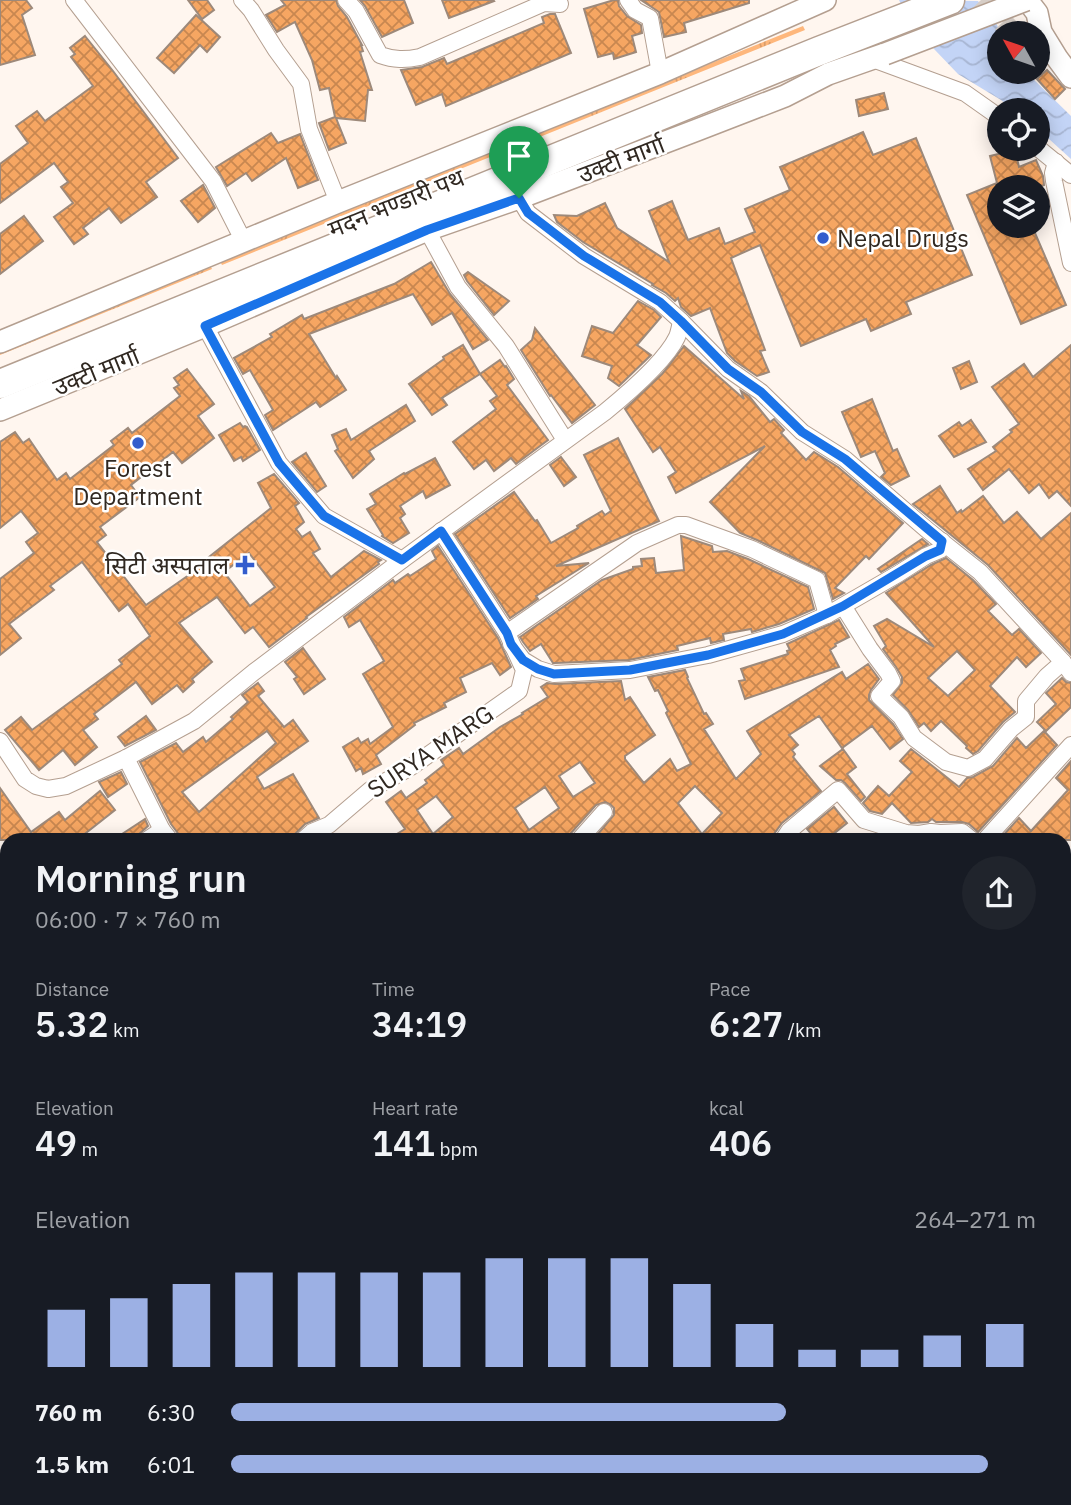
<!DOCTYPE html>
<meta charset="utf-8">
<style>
body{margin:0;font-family:"IBM Plex Sans","Noto Sans Devanagari",sans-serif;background:#20242c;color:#f1f3f6;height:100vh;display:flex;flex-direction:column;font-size:26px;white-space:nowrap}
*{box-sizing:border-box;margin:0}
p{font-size:23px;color:#9ea1a6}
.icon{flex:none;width:38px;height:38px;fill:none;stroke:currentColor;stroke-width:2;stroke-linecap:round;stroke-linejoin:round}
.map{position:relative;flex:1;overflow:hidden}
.details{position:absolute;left:0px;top:833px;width:1071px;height:672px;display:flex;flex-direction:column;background:#171b24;border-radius:21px 21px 0 0;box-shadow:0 4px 18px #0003}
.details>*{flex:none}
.needle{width:46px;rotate:310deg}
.fabs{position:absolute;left:987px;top:21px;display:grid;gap:14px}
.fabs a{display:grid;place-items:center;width:63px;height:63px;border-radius:50%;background:#171b24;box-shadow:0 4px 18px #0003;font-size:35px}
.pin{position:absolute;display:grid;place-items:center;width:60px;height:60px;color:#fff;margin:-72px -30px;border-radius:50% 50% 50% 0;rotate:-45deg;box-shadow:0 0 7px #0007}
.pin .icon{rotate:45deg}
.round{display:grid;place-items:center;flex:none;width:74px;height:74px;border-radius:37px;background:#20242c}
.headline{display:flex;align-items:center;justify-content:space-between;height:119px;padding:0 35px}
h1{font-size:38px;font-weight:600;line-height:52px}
.metrics{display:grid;grid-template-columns:repeat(3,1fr);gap:10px;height:119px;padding:7px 35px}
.metrics div{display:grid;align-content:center}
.metrics b{font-size:35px;font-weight:600}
.metrics small{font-size:19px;font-weight:400}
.metrics p{font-size:19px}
.chart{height:196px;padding:14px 35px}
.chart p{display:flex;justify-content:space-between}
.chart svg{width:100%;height:126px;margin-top:7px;stroke:#9cb0e4;stroke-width:6}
ul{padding:0 35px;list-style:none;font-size:23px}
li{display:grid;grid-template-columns:112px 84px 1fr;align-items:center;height:52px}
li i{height:18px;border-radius:9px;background:#9cb0e4}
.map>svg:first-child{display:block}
.grass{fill:url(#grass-tufts)}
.forest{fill:url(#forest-crowns)}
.water{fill:url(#water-waves)}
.building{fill:url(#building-cross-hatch);stroke:#9d897a;stroke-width:2;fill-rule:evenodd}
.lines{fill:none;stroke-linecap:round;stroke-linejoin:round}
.tertiary-tunnel{stroke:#d6cdc6;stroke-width:21;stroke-dasharray:21 10;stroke-linecap:butt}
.minor-casing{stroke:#b49f90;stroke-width:18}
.tertiary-casing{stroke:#b49f90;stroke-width:24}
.trunk-casing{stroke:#b49f90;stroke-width:31}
.minor{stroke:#fff;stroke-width:16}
.tertiary{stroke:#fff;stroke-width:21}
.trunk{stroke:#fff;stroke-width:28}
.tertiary-bridge-casing{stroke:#b49f90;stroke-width:24;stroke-linecap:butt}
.tertiary-bridge{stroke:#fff;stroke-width:21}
.route-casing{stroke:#fff;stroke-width:14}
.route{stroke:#1a73e8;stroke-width:9}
.poi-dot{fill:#335dcd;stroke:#fff;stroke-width:2.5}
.labels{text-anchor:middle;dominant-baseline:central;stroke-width:5;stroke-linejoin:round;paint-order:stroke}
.street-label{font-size:24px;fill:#302821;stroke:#fff}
.poi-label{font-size:24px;fill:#302821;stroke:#fff;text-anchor:start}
</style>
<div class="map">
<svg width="1071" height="1505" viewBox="0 0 1071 1505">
<defs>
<pattern id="grass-tufts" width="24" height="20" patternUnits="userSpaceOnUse" patternTransform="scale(1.75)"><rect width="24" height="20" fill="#feb77c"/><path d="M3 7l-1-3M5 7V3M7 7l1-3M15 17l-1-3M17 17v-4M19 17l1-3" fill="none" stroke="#da9d6b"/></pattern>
<pattern id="forest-crowns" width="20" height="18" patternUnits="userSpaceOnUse" patternTransform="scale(1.75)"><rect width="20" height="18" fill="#feb77c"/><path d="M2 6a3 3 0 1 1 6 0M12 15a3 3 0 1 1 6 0" fill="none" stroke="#da9d6b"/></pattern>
<pattern id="water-waves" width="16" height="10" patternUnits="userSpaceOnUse" patternTransform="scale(1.75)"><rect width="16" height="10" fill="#c3d4f6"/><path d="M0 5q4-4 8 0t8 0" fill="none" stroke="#a8b6d3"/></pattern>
<pattern id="building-cross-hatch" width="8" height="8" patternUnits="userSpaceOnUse" patternTransform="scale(1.75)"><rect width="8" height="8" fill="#f6a662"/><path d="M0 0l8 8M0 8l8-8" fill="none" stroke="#c88750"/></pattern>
</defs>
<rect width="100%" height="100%" fill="#fff6ef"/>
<g class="grass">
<polygon points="803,26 805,30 222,265 220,261"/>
<polygon points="210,265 212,269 0,355 0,351"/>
</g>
<polygon class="forest" points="812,1498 878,1498 879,1499 873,1505 804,1505"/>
<g class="water">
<polygon points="899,0 978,1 996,23 1001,33 999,33 999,72 1026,72 1071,116 1071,159 1038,129 1038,110 1014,110 1001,100 958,74 912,26"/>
<polygon points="1071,913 1071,969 1064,975 1064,921"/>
<polygon points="1064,1276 1071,1299 1071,1462 1064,1470"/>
<polygon points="918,1498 1038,1498 1032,1505 911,1505"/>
</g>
<g class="building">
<polygon points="0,0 26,0 32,8 22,15 35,55 0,65"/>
<polygon points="188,0 207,0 214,10 202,19"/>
<polygon points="281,0 336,0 338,6 347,17 362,45 361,45 363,51 360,52 372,90 368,90 365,121 336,118 346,143 329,150 319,123 335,117 329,88 320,90 312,60 295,22 277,32 266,15 285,5"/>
<polygon points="360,0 404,0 413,23 382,37 365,6"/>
<polygon points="442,0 493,0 494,1 449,18"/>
<polygon points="614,0 618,0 619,6 627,16 641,25 642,33 632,36 636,52 614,59 613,53 598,57 584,9"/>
<polygon points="641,0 749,0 749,3 684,23 686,32 664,37 659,12"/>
<polygon points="550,14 555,14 571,53 446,106 442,94 416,105 401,70 422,67 444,58 447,64 544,23 542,17"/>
<polygon points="196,15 220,37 207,52 200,45 174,73 157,58"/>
<polygon points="85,36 113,71 178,158 146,182 157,197 121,223 109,208 83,228 88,234 74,244 54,217 73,203 61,187 68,182 54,163 0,203 0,164 28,143 16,126 37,111 45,121 93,86 71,57 75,54 70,48"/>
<polygon points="1047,70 1065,89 1055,99 1037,79"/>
<polygon points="884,93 888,109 859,116 856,100"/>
<polygon points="863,132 873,155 916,138 972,275 906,302 911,314 871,331 866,319 801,346 760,245 731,258 765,350 760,351 769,372 757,376 735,361 727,353 710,308 691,316 681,307 678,298 675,301 666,293 652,285 653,284 583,242 557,222 554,215 577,216 605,203 617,228 669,262 649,211 672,201 688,240 719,228 725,244 755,232 745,209 790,190 780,167"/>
<polygon points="271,133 278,143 300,134 318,180 298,188 286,158 252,181 246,173 227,186 216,167"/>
<polygon points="1015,150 1019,167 1036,160 1043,176 1044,185 1039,187 999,187 999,226 1032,226 1066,305 1021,324 967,195 997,183 990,156"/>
<polygon points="203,185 215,208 198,222 181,201"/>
<polygon points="24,216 43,241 0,274 0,234"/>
<polygon points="431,262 450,294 488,340 473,349 452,313 432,325 413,294 309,334 336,378 337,376 346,390 320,407 316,402 273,430 265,415 273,410 250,370 243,374 234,358 272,337 270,334 302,315 304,319 394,284"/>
<polygon points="468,272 509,301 494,315 467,281 464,275"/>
<polygon points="638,301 654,310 661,317 637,345 651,355 619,386 608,378 612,366 582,356 592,326 613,333"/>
<polygon points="535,328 595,405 572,423 551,395 550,396 521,350 532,340"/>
<polygon points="463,345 480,374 442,398 447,405 432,415 409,384 444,359 443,357"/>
<polygon points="1071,345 1071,506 1057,491 1049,498 1039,484 1029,493 1009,469 983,490 968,469 996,451 993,447 1012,432 1010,430 1019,424 992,387 1024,364 1033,377"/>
<polygon points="684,346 744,399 741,391 749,396 770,422 774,419 784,430 781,433 806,460 814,452 838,467 903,523 869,559 866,556 835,588 844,593 833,599 825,573 757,540 740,533 710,502 765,446 676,493 668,477 676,472 660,447 653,452 625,409 662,374"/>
<polygon points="500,360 505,367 506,366 514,379 507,385 548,440 516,464 511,458 494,471 486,460 474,469 453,442 496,409 490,401 497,396 480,374"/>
<polygon points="969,361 977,382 961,389 953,368"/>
<path d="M187,369L214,404L198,416L214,438L182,463L173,452L131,485L140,497L100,527L106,535L97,542L146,605L196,570L195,568L271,508L258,483L274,474L299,503L295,506L304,522L296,529L302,537L310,532L320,549L313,553L331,577L364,551L381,560L378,562L379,564L306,617L307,618L269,647L253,627L245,633L217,597L179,623L212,662L192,679L194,682L183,692L177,685L152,704L136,682L94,714L98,719L83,730L97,747L75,765L63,750L39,770L5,730L21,717L32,730L122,664L119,660L150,636L128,604L119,611L82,562L50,586L54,590L9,624L21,638L0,655V579L34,553L26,542L38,533L21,511L0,528V442L15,432L23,443L29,439L57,480L66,473L70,479L114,445L111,441L128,428L132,433L180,396L174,388L179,385L174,378ZM249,553L275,587L250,606L224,572Z"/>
<polygon points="872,399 893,451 897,449 909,476 891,485 881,477 885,473 875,451 861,457 842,412"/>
<polygon points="406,405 415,421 369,451 374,459 353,478 335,451 338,449 332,435 346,429 351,440"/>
<polygon points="971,420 986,442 954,457 939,436 959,422 962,426"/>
<polygon points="240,423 243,427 245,426 247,427 260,450 243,461 241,457 234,461 219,435"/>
<polygon points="618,438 659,521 556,566 589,563 536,596 538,599 510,618 455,534 514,492 535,521 537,520 551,543 578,528 577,526 602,511 605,515 611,511 584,455"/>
<polygon points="306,453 326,486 317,492 292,462"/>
<polygon points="561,457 576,477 564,486 550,465"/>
<polygon points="435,458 450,485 426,498 423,491 400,506 405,514 400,518 409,533 393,543 382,536 383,535 367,509 376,504 370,494 404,473 405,474"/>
<polygon points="940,486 957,513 961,510 962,512 983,496 1004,523 1017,512 1041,539 1071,513 1071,655 988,565 913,504"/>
<polygon points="681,536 712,546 713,552 727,551 748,559 808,587 814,609 779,624 752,632 751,629 723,634 724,640 711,643 710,638 677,646 678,650 629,660 555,663 553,663 541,644 530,651 523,642 520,637 602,580 633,569 633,567 642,566 641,559 654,558 656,573 684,570"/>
<polygon points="922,539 928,544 881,572 878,569"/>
<polygon points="438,546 498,638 511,667 500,675 492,663 460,678 466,692 444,703 446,707 414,723 415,725 376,755 381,764 363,774 361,768 356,771 343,747 358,738 361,743 368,739 370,744 393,727 363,674 384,661 360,620 349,627 344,617 393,580 395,583 408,574 410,576 436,559 432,551"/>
<path d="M946,558L973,580L996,604L988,611L1012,635L1019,629L1041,653L1026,667L1017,657L990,686L1015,712L1003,722L978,751L973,754L966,748L967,746L941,721L931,731L924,723L919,727L908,710L893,695L902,683V677L896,667L883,649L886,646L874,626L887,619L934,647L886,593L931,565ZM957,651L975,670L948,696L928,678Z"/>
<polygon points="839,620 849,637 835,644 836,646 830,650 839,667 745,699 739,681 745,680 741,669 788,654 787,651 790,650 787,644"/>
<polygon points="303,648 325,679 304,694 294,679 297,677 285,662"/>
<path d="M868,664L879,679L871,690L869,695V700L893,724L903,739L890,749L872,726L842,748L819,716L789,735L798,745L792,750L795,754L793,757L821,791L782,823L774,834L773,840H593L614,815V808L610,804L605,802L596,805L571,833L569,840H387L405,829L386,802L401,791L406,798L427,783L425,780L444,765L441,760L459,748L463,754L500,727L523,714L522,713L548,697L541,687L547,683L555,684L621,681L625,700L630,697L655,735L625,756V759L644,783L670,759L677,771L691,764L666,713L668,711L658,690L655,691L648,677L685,670L688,677L687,678L704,714L706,713L713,724L704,729L736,779L761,754L747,731L842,672L846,679ZM580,762L595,783L573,797L559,776ZM695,786L722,813L702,834L678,803ZM545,787L559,808L529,830L515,808ZM436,796L453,817L433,834L417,810Z"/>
<polygon points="1062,678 1066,682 1071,683 1071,707 1046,731 1037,722 1056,704 1046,693"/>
<path d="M258,683L264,691L258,696L284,727L293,720L308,741L257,777L264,789L293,774L319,818L305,824L293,836L287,840H183L171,824L140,762L176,743L183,752L203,737L206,742L233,719L231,717L248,702L242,695ZM267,731L276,743L199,812L182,792Z"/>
<polygon points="146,716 156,730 125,746 118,737"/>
<polygon points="1044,731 1057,745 978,832 969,824 962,822 936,822 932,819 928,822 911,823 892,803 882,814 870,811 863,803 878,786 889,796 912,772 900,761 911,749 959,787 967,778 973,777 993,766 1017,738 1026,748"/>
<polygon points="843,749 856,767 847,774 865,797 861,801 845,783 841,780 836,780 820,766"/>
<polygon points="1071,761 1071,840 999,840 1019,818 1031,831 1068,790 1056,778"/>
<polygon points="121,772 127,784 108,797 99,782"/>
<polygon points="0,788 31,832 59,812 65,820 100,791 115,810 77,840 0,840"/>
<polygon points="834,807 847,823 826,840 816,840 807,829"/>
<polygon points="145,819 148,826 138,835 137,840 113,840"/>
</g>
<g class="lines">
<polyline class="tertiary-tunnel" points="981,0 1013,33"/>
<defs>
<g id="minor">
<polyline points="74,0 213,181 244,242"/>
<polyline points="242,0 251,10 276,50 301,84 309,129 338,202"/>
<path d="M346,0L356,11L380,55C394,60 405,60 420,57L544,3L560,4"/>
<polyline points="628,0 635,10 650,18 660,73"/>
<polyline points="870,58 965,93 999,117"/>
<polyline points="1038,148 1071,175"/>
<polyline points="1056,162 1053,173 1054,181 1071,263"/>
<polyline points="519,198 528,213 584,256 660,302 681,321 728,369 761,392 802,432 845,459 926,529 980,572 1063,662 1071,673"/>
<polyline points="427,230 458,287 506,346 565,440"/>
<polyline points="205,326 279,463 324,516 402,560"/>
<polyline points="843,606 870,649 888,673 892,681 879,696 901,717 914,738 946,762 968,768 985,759 1011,729 1026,717 1026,701 1047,676 1063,662"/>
<polyline points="507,633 637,543 678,525 686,525 752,549 817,580 827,615"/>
<polyline points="511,644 523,660 538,669 554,674 630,670 708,655 783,634 827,615 898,574 926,556 940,550 942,541"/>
<path d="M0,741L25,779L36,786L48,789L66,786L126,758L194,721L254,672L402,560L605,412C627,394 665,362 677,337C679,332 680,326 681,321"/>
<polyline points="126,758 162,830 170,840"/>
<polyline points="147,840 162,830"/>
<polyline points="303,840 312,832 329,825 370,790 411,767 519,691 524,670 507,633 441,531"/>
<polyline points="579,840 604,812"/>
<polyline points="783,840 789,831 838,790 864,820 906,833 919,834 931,832 940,833 962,832 972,840"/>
<polyline points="985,840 1071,745"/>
<polyline points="1064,900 1071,892"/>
<polyline points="1064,943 1071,950"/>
<polyline points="0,1139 7,1135"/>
<polyline points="0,1245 7,1257"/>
<polyline points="1064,1295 1071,1293"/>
<polyline points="0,1452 7,1448"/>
<polyline points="568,1498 572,1505"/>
<polyline points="787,1505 795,1498"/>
</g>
<g id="tertiary">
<polyline points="1027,0 1037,13 1041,32 1057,58 1071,77"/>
<polyline points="0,342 338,202 660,73 825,0"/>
<polyline points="0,410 205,326 427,230 519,198 697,130 785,96 828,74 885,54"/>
<polyline points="1064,985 1071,978"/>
<polyline points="1064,1254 1071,1261"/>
</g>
<polyline id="trunk" points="0,384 819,51 950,0"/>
</defs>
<use href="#minor" class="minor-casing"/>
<use href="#tertiary" class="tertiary-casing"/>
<use href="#trunk" class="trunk-casing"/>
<use href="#minor" class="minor"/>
<use href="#tertiary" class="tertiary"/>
<use href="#trunk" class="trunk"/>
<defs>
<polyline id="tertiary-bridge" points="885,54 1026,0"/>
</defs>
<use href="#tertiary-bridge" class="tertiary-bridge-casing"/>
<use href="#tertiary-bridge" class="tertiary-bridge"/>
</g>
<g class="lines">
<defs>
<polygon id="route" points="519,198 528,213 584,256 660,302 681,321 728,369 761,392 802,432 845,459 942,541 940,550 926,556 843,606 783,634 708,655 630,670 554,674 538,669 523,660 511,644 507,633 441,531 402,560 324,516 279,463 205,326 427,230"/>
</defs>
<use href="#route" class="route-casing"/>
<use href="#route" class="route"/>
</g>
<g class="poi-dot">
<circle cx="823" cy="238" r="7"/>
<circle cx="138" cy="443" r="7"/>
<path d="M241.5 554.5h7v7h7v7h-7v7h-7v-7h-7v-7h7z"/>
</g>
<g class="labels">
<g class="street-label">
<text transform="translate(621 159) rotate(-21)">उक्टी मार्गा</text>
<text transform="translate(396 203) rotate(-22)">मदन भण्डारी पथ</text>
<text transform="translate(96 371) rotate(-22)">उक्टी मार्गा</text>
<text transform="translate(430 751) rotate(-34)">SURYA MARG</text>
</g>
<g class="poi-label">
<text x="837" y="238">Nepal Drugs</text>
<text x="138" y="468" text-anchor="middle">Forest<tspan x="138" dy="28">Department</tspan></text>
<text x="229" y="565" text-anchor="end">सिटी अस्पताल</text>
</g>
</g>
</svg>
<div class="fabs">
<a><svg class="needle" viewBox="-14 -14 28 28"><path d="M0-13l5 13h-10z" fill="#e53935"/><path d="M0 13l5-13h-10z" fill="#9ea1a6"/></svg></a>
<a><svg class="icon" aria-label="locate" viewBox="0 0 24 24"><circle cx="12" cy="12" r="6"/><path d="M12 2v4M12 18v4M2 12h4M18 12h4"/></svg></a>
<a><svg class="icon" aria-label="layers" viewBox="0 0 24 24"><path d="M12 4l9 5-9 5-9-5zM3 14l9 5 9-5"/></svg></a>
</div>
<div class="pin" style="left:519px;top:198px;background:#1e9e55"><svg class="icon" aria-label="arrive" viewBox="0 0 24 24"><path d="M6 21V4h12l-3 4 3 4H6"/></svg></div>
<section class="details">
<div class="headline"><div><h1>Morning run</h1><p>06:00 · 7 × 760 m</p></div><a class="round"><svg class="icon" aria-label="share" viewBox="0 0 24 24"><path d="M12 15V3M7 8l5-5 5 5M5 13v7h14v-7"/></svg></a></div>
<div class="metrics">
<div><p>Distance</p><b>5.32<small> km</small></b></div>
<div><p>Time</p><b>34:19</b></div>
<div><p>Pace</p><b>6:27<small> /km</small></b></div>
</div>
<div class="metrics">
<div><p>Elevation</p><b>49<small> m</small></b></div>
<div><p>Heart rate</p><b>141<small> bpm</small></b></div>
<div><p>kcal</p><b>406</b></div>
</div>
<div class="chart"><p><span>Elevation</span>264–271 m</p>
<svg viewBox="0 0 160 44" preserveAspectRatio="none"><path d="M5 44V24M15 44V20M25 44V15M35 44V11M45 44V11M55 44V11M65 44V11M75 44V6M85 44V6M95 44V6M105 44V15M115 44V29M125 44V38M135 44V38M145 44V33M155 44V29"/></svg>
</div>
<ul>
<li><b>760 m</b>6:30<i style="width:69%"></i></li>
<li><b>1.5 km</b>6:01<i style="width:94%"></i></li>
</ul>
</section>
</div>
